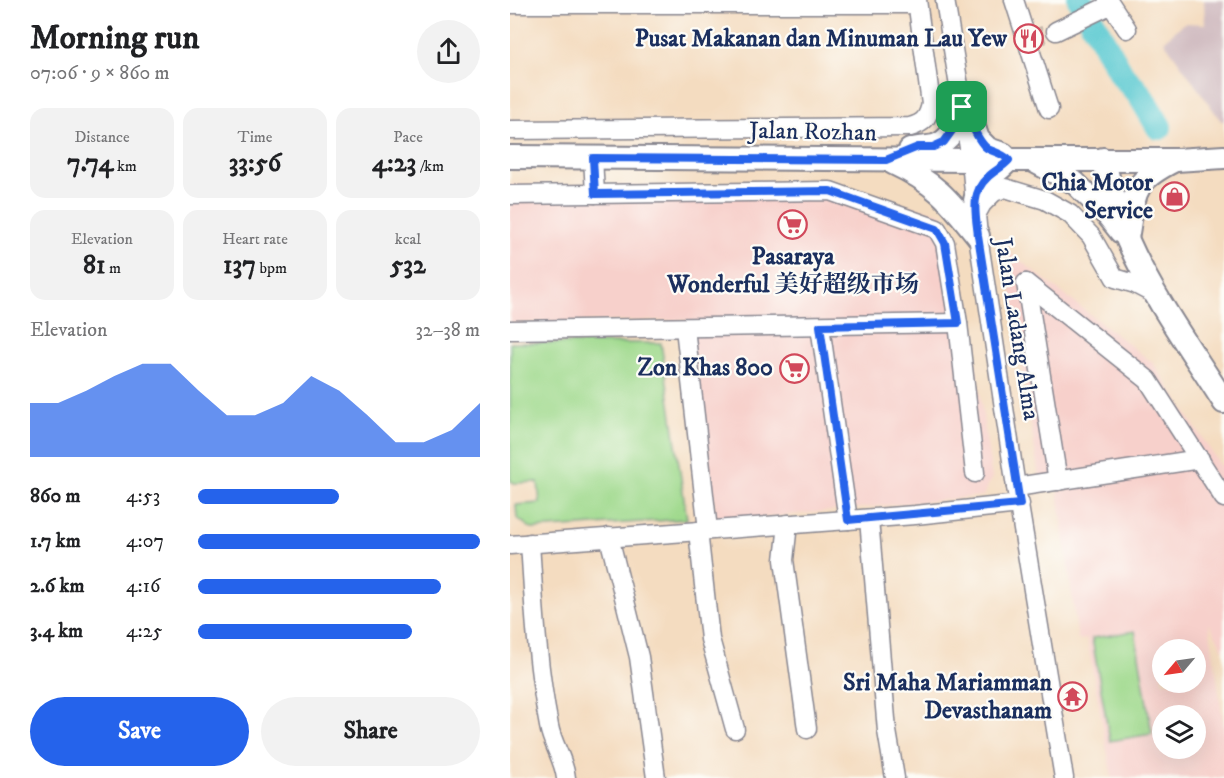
<!DOCTYPE html>
<meta charset="utf-8">
<style>
body{margin:0;font-family:"IM FELL DW Pica","Noto Serif SC",serif;background:#f2f2f2;color:#202124;height:100vh;display:flex;flex-direction:column;font-size:22px;white-space:nowrap}
*{box-sizing:border-box;margin:0}
p{font-size:20px;color:#757577}
.icon{flex:none;width:33px;height:33px;fill:none;stroke:currentColor;stroke-width:2;stroke-linecap:round;stroke-linejoin:round}
.map{position:relative;flex:1;overflow:hidden}
.panel{display:flex;flex-direction:column;background:#fff;width:510px}
.panel>*{flex:none}
.needle{width:39px;rotate:241deg}
.buttons{position:absolute;left:642px;top:639px;display:grid;gap:12px}
.buttons a{display:grid;place-items:center;width:54px;height:54px;border-radius:50%;background:#fff;box-shadow:0 6px 24px #0002;font-size:30px}
.pin{position:absolute;display:grid;place-items:center;width:51px;height:51px;color:#fff;margin:-26px;border-radius:12px;box-shadow:0 3px 9px #0006}
.round{display:grid;place-items:center;flex:none;width:63px;height:63px;border-radius:32px;background:#f2f2f2}
.overview{display:flex;align-items:center;justify-content:space-between;height:102px;padding:0 30px}
h1{font-size:33px;font-weight:700;line-height:45px}
.figures{display:grid;grid-template-columns:repeat(3,1fr);gap:9px;height:102px;padding:6px 30px}
.figures div{display:grid;align-content:center;border-radius:15px;background:#f2f2f2;text-align:center}
.figures b{font-size:26px;font-weight:700}
.figures small{font-size:16px;font-weight:400}
.figures p{font-size:16px}
.chart{height:168px;padding:12px 30px}
.chart p{display:flex;justify-content:space-between}
.chart svg{width:100%;height:108px;margin-top:6px;fill:#2563eb;opacity:.7}
.primary-button{display:flex;gap:12px;margin-top:auto;padding:12px 30px}
.primary-button a{flex:1;height:69px;border-radius:36px;background:#2563eb;color:#fff;font-size:24px;font-weight:700;line-height:69px;text-align:center}
.primary-button a+a{background:#f2f2f2;color:#202124}
ul{padding:0 30px;list-style:none;font-size:20px}
li{display:grid;grid-template-columns:96px 72px 1fr;align-items:center;height:45px}
li i{height:15px;border-radius:8px;background:#2563eb}
main{display:flex;flex:1;min-height:0}
.map>svg:first-child{display:block}
.built{fill:#f7d0cb;fill-rule:evenodd}
.industrial{fill:#d2bec2}
.green{fill:#9fd98c;stroke:#5d8475;stroke-width:1.5}
.lines{fill:none;stroke-linecap:round;stroke-linejoin:round}
.river{stroke:#5dcad2;stroke-width:26}
.minor-tunnel{stroke:#c9b9ac;stroke-width:18;stroke-dasharray:18 9;stroke-linecap:butt}
.minor-casing{stroke:#88868f;stroke-width:21}
.major-casing{stroke:#88868f;stroke-width:26}
.minor{stroke:#fff;stroke-width:18}
.major{stroke:#fff;stroke-width:22}
.route-casing{stroke:#fff;stroke-width:12}
.route{stroke:#2563eb;stroke-width:8}
.labels{text-anchor:middle;dominant-baseline:central;stroke-width:4.5;stroke-linejoin:round;paint-order:stroke}
.poi-label{font-size:24px;font-weight:bold;fill:#1b2f5e;stroke:#fdfcf7;text-anchor:end}
.street-label{font-size:24px;fill:#1b2f5e;stroke:#fdfcf7}
</style>
<main>
<section class="panel">
<div class="overview"><div><h1>Morning run</h1><p>07:06 · 9 × 860 m</p></div><a class="round"><svg class="icon" aria-label="share" viewBox="0 0 24 24"><path d="M12 15V3M7 8l5-5 5 5M5 13v7h14v-7"/></svg></a></div>
<div class="figures">
<div><p>Distance</p><b>7.74<small> km</small></b></div>
<div><p>Time</p><b>33:56</b></div>
<div><p>Pace</p><b>4:23<small> /km</small></b></div>
</div>
<div class="figures">
<div><p>Elevation</p><b>81<small> m</small></b></div>
<div><p>Heart rate</p><b>137<small> bpm</small></b></div>
<div><p>kcal</p><b>532</b></div>
</div>
<div class="chart"><p><span>Elevation</span>32–38 m</p>
<svg viewBox="0 0 160 44" preserveAspectRatio="none"><path d="M0 44V22L10 22L20 17L30 11L40 6L50 6L60 17L70 27L80 27L90 22L100 11L110 17L120 27L130 38L140 38L150 33L160 22V44z"/></svg>
</div>
<ul>
<li><b>860 m</b>4:53<i style="width:50%"></i></li>
<li><b>1.7 km</b>4:07<i style="width:100%"></i></li>
<li><b>2.6 km</b>4:16<i style="width:86%"></i></li>
<li><b>3.4 km</b>4:25<i style="width:76%"></i></li>
</ul>
<div class="primary-button"><a>Save</a><a>Share</a></div>
</section>
<div class="map">
<svg width="714" height="778" viewBox="0 0 714 778">
<rect width="100%" height="100%" fill="#fdfcf7"/>
<filter id="ink" filterUnits="userSpaceOnUse"><feTurbulence type="fractalNoise" baseFrequency=".0167" numOctaves="2"/><feDisplacementMap in="SourceGraphic" scale="12" xChannelSelector="R" yChannelSelector="G"/><feConvolveMatrix kernelMatrix="1 2 1 2 8 2 1 2 1" color-interpolation-filters="sRGB"/></filter>
<filter id="wash" filterUnits="userSpaceOnUse"><feTurbulence type="fractalNoise" baseFrequency=".008" numOctaves="4" result="noise"/><feDisplacementMap in="SourceGraphic" scale="24" xChannelSelector="R" yChannelSelector="G"/><feGaussianBlur stdDeviation="1.35" result="paint"/><feColorMatrix in="noise" values="0 0 0 0 0 0 0 0 0 0 0 0 0 0 0 0 0 1.4 0 .05"/><feComposite in="paint" operator="in"/></filter>
<g filter="url(#wash)">
<rect width="100%" height="100%" fill="#f4dcc0"/>
<g class="built">
<polygon points="0,185 321,187 430,213 447,235 482,478 473,496 207,522 179,320 0,323"/>
<path d="M495,249L643,363L714,471V651L699,623L714,728V778H602L577,639L568,640L548,491L608,481L531,491ZM652,650H686V682H652ZM652,716H686V748H652Z"/>
</g>
<polygon class="industrial" points="694,0 714,0 714,121 711,121 654,41 674,23 695,24"/>
<g class="green">
<polygon points="0,343 151,343 177,519 22,529 7,518 6,505 30,503 28,482 4,483 0,480"/>
<polygon points="625,631 642,734 600,741 582,638"/>
</g>
<g class="lines">
<polyline class="river" points="570,0 612,75 630,95 649,127"/>
</g>
</g>
<g filter="url(#ink)">
<g class="lines">
<polyline class="minor-tunnel" points="517,40 546,31"/>
<defs>
<g id="minor">
<polyline points="435,0 461,160 468,236 506,487 554,778"/>
<polyline points="504,0 539,109"/>
<polyline points="598,0 617,29"/>
<polyline points="0,4 407,4"/>
<polyline points="546,31 600,5"/>
<path d="M0,130L400,127C414,123 418,118 421,104L407,0"/>
<polyline points="83,157 85,194"/>
<polyline points="0,195 320,191 427,229 435,243 448,323 465,473"/>
<polyline points="466,215 472,204 484,192 495,188 535,200 560,214 581,236 605,278 625,284 646,295"/>
<polyline points="516,283 638,380 714,498"/>
<polyline points="516,283 548,481"/>
<polyline points="310,326 338,520"/>
<polyline points="175,328 198,530"/>
<polyline points="0,330 448,323"/>
<polyline points="506,487 690,459"/>
<polyline points="359,519 377,731 385,778"/>
<polyline points="278,524 274,560 297,729"/>
<polyline points="188,531 200,639 225,729"/>
<polyline points="99,537 129,657 146,778"/>
<path d="M20,543C24,604 27,666 39,726C42,744 54,759 56,778"/>
<polyline points="0,545 405,515 510,504"/>
</g>
<g id="major">
<polyline points="452,107 464,127 468,139 478,149 493,154 498,159"/>
<path d="M400,150C408,147 416,148 424,146C442,141 447,123 452,107"/>
<polyline points="0,157 461,160 666,160 714,157"/>
<path d="M593,159C601,186 607,217 619,243C644,299 681,350 714,402"/>
<polyline points="524,161 565,183 596,213 611,232"/>
<path d="M383,163C426,183 439,200 468,236"/>
<path d="M465,200C474,176 483,177 499,160"/>
<path d="M618,233C625,190 623,181 665,160"/>
</g>
</defs>
<use href="#minor" class="minor-casing"/>
<use href="#major" class="major-casing"/>
<use href="#minor" class="minor"/>
<use href="#major" class="major"/>
</g>
</g>
<g class="lines" filter="url(#ink)">
<defs>
<path id="route" d="M452,107C459,118 468,143 478,149C486,153 492,153 499,160C492,168 483,171 477,178C460,193 466,216 468,236L510,504L338,520L310,326L448,323L435,243L427,229L320,191L85,194L83,158L376,160L408,147H423L434,142L447,124Z"/>
</defs>
<use href="#route" class="route-casing"/>
<use href="#route" class="route"/>
</g>
<defs>
<symbol id="restaurant-ring" viewBox="-11 -11 22 22"><circle r="9.5" fill="#fdfcf7" stroke="#d1495b" stroke-width="1.5"/><path d="M-5-6h1v4h1v-4h1v4h1v-4h1v5L-1.5 .5V6h-2V.5L-5-1ZM5-6V6H3V1.5H1.5Q1.5-4 5-6Z" fill="#d1495b"/></symbol>
<symbol id="shop-ring" viewBox="-11 -11 22 22"><circle r="9.5" fill="#fdfcf7" stroke="#d1495b" stroke-width="1.5"/><path d="M-5-2.5h2.3a2.7 3.5 0 0 1 5.4 0H5L5.5 6h-11ZM-1.5-2.5h3a1.5 2.3 0 0 0-3 0Z" fill="#d1495b"/></symbol>
<symbol id="supermarket-ring" viewBox="-11 -11 22 22"><circle r="9.5" fill="#fdfcf7" stroke="#d1495b" stroke-width="1.5"/><path d="M-6-5.5h2.5l.6 2H6L4.5 2H-2.5L-4.4-4H-6ZM-1.5 3.2a1.3 1.3 0 1 0 .1 0ZM3 3.2a1.3 1.3 0 1 0 .1 0Z" fill="#d1495b"/></symbol>
<symbol id="temple-ring" viewBox="-11 -11 22 22"><circle r="9.5" fill="#fdfcf7" stroke="#d1495b" stroke-width="1.5"/><path d="M0-6L5-2H3V0L6.5 2.5H4V6H1.5V3h-3V6H-4V2.5H-6.5L-3 0V-2H-5Z" fill="#d1495b"/></symbol>
</defs>
<g fill-rule="evenodd">
<use href="#restaurant-ring" x="502" y="22" width="33" height="33"/>
<use href="#shop-ring" x="648" y="180" width="33" height="33"/>
<use href="#supermarket-ring" x="266" y="208" width="33" height="33"/>
<use href="#supermarket-ring" x="268" y="352" width="33" height="33"/>
<use href="#temple-ring" x="546" y="680" width="33" height="33"/>
</g>
<g class="labels">
<g class="poi-label">
<text x="497" y="39">Pusat Makanan dan Minuman Lau Yew</text>
<text x="643" y="183">Chia Motor<tspan x="643" dy="28">Service</tspan></text>
<text x="283" y="257" text-anchor="middle">Pasaraya<tspan x="283" dy="28">Wonderful 美好超级市场</tspan></text>
<text x="263" y="368">Zon Khas 800</text>
<text x="542" y="683">Sri Maha Mariamman<tspan x="542" dy="28">Devasthanam</tspan></text>
</g>
<g class="street-label">
<text transform="translate(303 132) rotate(1)">Jalan Rozhan</text>
<text transform="translate(507 329) rotate(81)">Jalan Ladang Alma</text>
</g>
</g>
</svg>
<div class="buttons">
<a><svg class="needle" viewBox="-14 -14 28 28"><path d="M0-13l5 13h-10z" fill="#e53935"/><path d="M0 13l5-13h-10z" fill="#757577"/></svg></a>
<a><svg class="icon" aria-label="layers" viewBox="0 0 24 24"><path d="M12 4l9 5-9 5-9-5zM3 14l9 5 9-5"/></svg></a>
</div>
<div class="pin" style="left:452px;top:107px;background:#1e9e55"><svg class="icon" aria-label="arrive" viewBox="0 0 24 24"><path d="M6 21V4h12l-3 4 3 4H6"/></svg></div>
</div>
</main>
